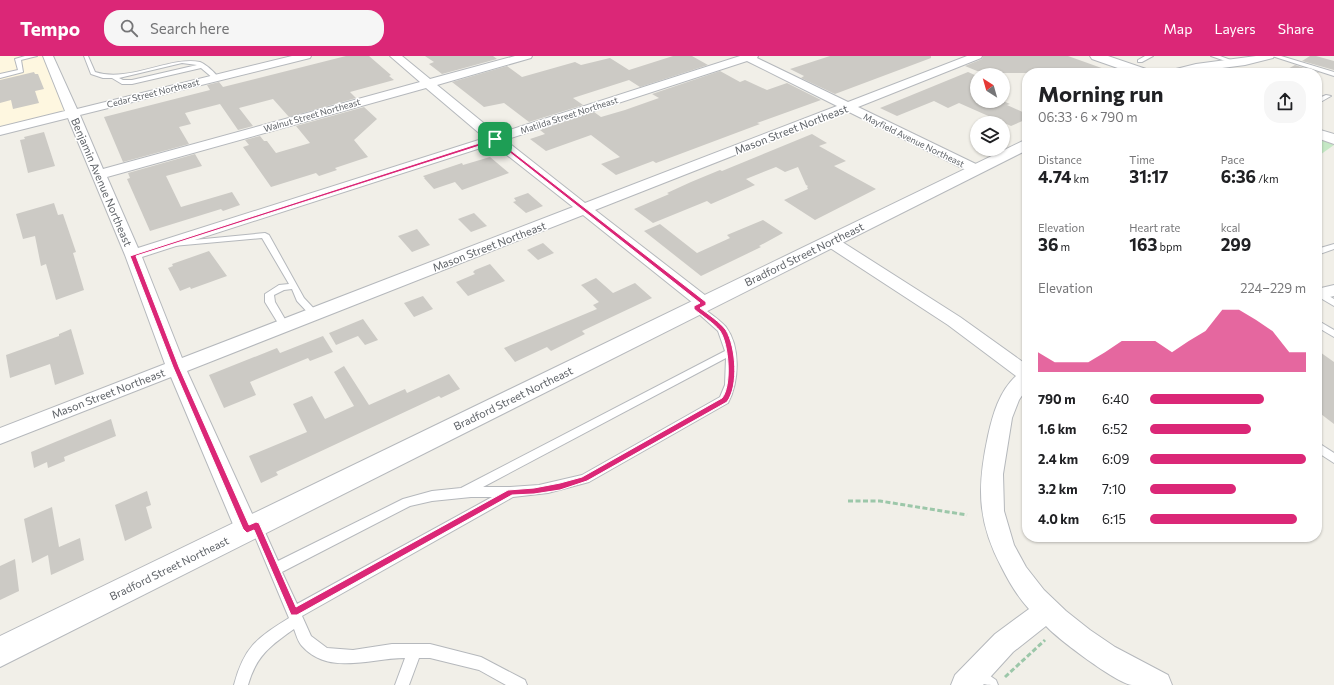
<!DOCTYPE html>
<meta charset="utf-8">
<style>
body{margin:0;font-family:Commissioner,sans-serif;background:#f6f6f6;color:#202124;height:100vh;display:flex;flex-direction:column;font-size:15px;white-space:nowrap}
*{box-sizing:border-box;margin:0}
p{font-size:13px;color:#757577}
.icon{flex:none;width:22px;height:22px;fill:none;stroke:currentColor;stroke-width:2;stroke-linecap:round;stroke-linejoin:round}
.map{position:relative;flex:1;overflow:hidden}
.drawer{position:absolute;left:1022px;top:12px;width:300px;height:474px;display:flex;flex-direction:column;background:#fff;border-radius:16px;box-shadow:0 1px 3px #0004}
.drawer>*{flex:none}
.needle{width:26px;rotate:323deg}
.fabs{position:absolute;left:970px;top:12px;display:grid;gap:8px}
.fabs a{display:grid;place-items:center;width:40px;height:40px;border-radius:50%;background:#fff;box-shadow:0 1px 3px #0004;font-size:20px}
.pin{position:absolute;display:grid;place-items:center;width:34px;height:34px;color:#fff;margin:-17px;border-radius:8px;box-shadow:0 2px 6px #0006}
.round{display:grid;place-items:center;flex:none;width:42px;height:42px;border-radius:16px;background:#f6f6f6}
.head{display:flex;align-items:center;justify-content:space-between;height:68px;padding:0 16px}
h1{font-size:22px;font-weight:700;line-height:30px}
.figures{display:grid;grid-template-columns:repeat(3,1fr);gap:6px;height:68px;padding:4px 16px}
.figures div{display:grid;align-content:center}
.figures b{font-size:17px;font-weight:700}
.figures small{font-size:11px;font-weight:400}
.figures p{font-size:11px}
.chart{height:112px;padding:8px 16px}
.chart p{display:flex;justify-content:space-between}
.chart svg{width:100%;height:72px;margin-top:4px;fill:#db2777;opacity:.7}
ul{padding:0 16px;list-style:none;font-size:13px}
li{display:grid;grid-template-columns:64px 48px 1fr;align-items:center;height:30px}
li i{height:10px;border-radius:5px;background:#db2777}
header{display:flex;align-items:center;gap:24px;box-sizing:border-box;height:56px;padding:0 20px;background:#db2777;color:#fff}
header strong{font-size:19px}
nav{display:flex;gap:22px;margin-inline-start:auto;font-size:14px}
.search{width:280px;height:36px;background:#f6f6f6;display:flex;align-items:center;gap:10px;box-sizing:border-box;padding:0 14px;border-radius:16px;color:#757577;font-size:15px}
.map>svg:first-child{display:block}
.commercial{fill:#fef7e0}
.green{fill:#c5e8c5}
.building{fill:#cccac5}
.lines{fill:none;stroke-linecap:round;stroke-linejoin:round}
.service-casing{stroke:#b5b8bc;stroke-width:2}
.minor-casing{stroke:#b5b8bc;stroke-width:2}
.tertiary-casing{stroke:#b5b8bc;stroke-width:2}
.path{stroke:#9cc7a9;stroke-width:3;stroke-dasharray:5 2.5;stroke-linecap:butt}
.service{fill:#fff;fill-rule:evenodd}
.minor{fill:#fff;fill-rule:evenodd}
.tertiary{fill:#fff;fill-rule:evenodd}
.route{fill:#db2777;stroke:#fff;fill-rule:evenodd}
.labels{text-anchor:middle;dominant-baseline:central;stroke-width:3;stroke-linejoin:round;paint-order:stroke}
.far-street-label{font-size:9px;fill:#5f6368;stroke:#fff}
.street-label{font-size:11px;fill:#5f6368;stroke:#fff}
</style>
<header>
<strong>Tempo</strong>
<div class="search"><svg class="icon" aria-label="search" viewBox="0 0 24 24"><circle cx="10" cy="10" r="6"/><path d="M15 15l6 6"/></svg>Search here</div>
<nav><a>Map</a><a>Layers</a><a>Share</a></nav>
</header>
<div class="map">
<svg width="1334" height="629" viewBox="0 0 1334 629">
<rect width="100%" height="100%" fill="#f1efe8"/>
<polygon class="commercial" points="0,0 48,0 70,56 0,72"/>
<polygon class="green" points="1317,82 1334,89 1317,101"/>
<g class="building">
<polygon points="346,0 369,0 391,19 389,20 394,24 350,36 356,42 289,61 273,43 239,52 253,70 238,74 220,48 185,57 191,68 179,71 189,88 123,106 104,61 210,34 207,29 219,26 223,31"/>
<polygon points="425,0 493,0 497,3 442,18 429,8 434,6"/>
<polygon points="673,0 692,0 708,9 640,31 629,24 573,42 583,49 529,66 504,47 484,51 452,26 507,10 522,21 575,6 581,9 610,2 629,14"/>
<polygon points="830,0 931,0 931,2 835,38 801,22 804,20 790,13"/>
<polygon points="983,0 1068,0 1110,15 1110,17 982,17 965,10 982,3"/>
<polygon points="1310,0 1316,0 1334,5 1334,14 1302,5"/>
<polygon points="1295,9 1320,17 1280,17"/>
<polygon points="720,15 740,26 745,24 767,34 787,27 821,44 757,67 760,68 656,107 653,105 616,119 601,108 620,101 591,79 546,95 530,83 545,78 540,74 594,56 601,61 625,54 659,42 652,38"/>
<polygon points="34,16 35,18 38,18 44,33 35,35 39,47 13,53 11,44 0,47 0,24"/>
<polygon points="968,16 977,20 977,45 1003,45 1010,48 1007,49 1027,58 1027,63 1011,70 959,47 948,52 934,45 897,60 880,52"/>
<polygon points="364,51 377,63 354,84 368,101 335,112 337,114 319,120 316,117 271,131 243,91 249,89 245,84 260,80 264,85 267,85 276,97 310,87 296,70"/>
<polygon points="44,76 55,110 28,117 20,84 25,83 24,81"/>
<polygon points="812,78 827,87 819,90 846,105 834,110 876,133 815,164 784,144 808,133 807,131 808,130 806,129 798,111 785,116 776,111 746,123 755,129 711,148 707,145 653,167 634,153 667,139 669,138 667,137 691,126 720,114 722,115"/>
<polygon points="195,98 202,110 166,120 181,151 232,136 240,149 223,155 221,153 150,175 127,123 130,122 128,117"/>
<polygon points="490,101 509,117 462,134 455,126 434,133 424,122 425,122 423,120 462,107 463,109"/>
<polygon points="528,137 543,150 526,157 513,146 516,145 514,142"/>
<polygon points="54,147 58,159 63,158 76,196 73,197 84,234 56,244 46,208 41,210 35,180 23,183 16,158"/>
<polygon points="474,157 487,170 471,176 458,163"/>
<polygon points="763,164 783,177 759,190 761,191 701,220 644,175 660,168 697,197 730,182 727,179"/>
<polygon points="417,173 430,189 412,196 398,180"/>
<polygon points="543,187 554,197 538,204 527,194"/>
<polygon points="209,195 227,220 191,233 190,231 180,235 168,212 173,210 172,208"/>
<polygon points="490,208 505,225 468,240 456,226 475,218 473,216 475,214"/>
<polygon points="596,222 613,237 635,227 652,242 582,275 585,278 551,295 547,291 515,306 504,292 597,253 593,249 599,246 581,229"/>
<polygon points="423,240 433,253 414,261 404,247"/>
<polygon points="363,263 378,284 365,289 358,280 336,289 329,277"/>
<polygon points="71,273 84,318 55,329 50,308 10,322 6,299 59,280 59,278"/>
<polygon points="323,280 333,296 310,305 308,302 250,326 256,339 224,352 209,319 277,292 280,297"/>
<polygon points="1317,294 1334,306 1334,368 1317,355"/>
<polygon points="344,310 369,349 405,333 407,337 449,318 460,333 441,342 439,340 302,404 276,416 278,419 261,427 249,400 307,376 293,348 312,340 325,363 354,350 334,316"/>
<polygon points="111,363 116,380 64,401 65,405 48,412 47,406 34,412 31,396"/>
<polygon points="147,435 151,449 146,451 152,472 125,485 115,449"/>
<polygon points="52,451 59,491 80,482 84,504 51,519 48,499 32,507 24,463"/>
<polygon points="15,503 19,535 0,544 0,510"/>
</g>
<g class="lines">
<defs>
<g id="service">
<polygon points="25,0 37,0 21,4 23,16 0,22 0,18 18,14 15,3"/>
<path d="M84,0H88L95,16C129,27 170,0 200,6C207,9 214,16 219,22L214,23L201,12L132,28H122L112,22H103L91,18ZM182,7L197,9L132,24H123L119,22Z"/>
<polygon points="1145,0 1153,0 1142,6 1138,6 1138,4"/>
<polygon points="1211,0 1220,0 1239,7 1234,8"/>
<polygon points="1272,0 1281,0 1334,16 1334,20"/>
<polygon points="1326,39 1331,40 1317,48 1317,43"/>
<polygon points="265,177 269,179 304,242 319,258 317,260 311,260 297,245 292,233 284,234 274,239 275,246 289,270 284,273 281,272 265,246 265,238 279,229 289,228 262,182 173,190 169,188 173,186"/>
<polygon points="1334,188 1334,193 1317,199 1317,193"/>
<polygon points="1317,233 1334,243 1334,250 1317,240"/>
<path d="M696,248L699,249C708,256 719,263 726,271C741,291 739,326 728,347L589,426L548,437L513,441L302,560L311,580L327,592L353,594L392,588H430L481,601L525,624L527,629H506L479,614L430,602H419L409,629H395L405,602C370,602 329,620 302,590C298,586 296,578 294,573C270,590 256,600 248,629H234C244,591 257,582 289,562L250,469L252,465L256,464L260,465L278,505L403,443L432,435L461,432L725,295L718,275L691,251ZM726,302L725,329L720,341L582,419L539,429L510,431H483ZM471,441H492L297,548L282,516L410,450L432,445Z"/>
<polygon points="1317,264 1334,274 1334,281 1317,271"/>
<polygon points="1317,386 1334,397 1334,407 1317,396"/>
<path d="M976,610L996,624L998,629C986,629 975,629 969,617L971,612Z"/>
</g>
<g id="minor">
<path d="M43,0H53L77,53L292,0H311L310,2L80,59L103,113L420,26L390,0H402L430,23L515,0H532L531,2L437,29L497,78L740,0H758L757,2L848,46L967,0H982L981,2L858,51L980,110L982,113L980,116L975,117L970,116L847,55L595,154L710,243L713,247L710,251L704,253L698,251L583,159L187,315L259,473L255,480L247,483L239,480L235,473L171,321L0,388V372L165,308L125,199L68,62L0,79V71L65,55ZM747,5L837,50L585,147L505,84ZM426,32L485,82L138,192L107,121ZM493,88L573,151L182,302L142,201Z"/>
<polygon points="1256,0 1274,0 1273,2 1245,9 1184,17 1166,17 1168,15 1196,8"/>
<path d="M830,180L836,182L960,261L1027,309V332L1019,344L1012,362L1003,418L1004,455L1014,489L1026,511L1044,534L1066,555L1090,574L1115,591L1168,619L1172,629C1159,629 1144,629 1132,629C1116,627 1058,583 1046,570L1013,596L983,629H951L955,619L995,578L1029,553C1018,541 1009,526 1002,512C977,465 977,431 988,380C993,358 999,336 1016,320L948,269L824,188L822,185L824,182Z"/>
<polygon points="1334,229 1334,240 1317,244 1317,233"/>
</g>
<g id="tertiary">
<polygon points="1090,0 1108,0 1149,14 1151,17 1132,17 1092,3"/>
<polygon points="1317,73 1334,78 1334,88 1317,82"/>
<polygon points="1027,83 1027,94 0,611 0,580"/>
</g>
</defs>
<use href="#service" class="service-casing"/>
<use href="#minor" class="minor-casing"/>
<use href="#tertiary" class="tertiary-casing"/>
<g class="path">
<polyline points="848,445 880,445 967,459"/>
<polyline points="1005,621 1045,584"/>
</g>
<use href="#service" class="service"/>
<use href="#minor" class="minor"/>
<use href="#tertiary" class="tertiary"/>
</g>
<path class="route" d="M495,82L706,246V249L700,252C708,258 720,266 726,274C736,291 739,330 727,346L587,425L560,434L534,438L512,439L297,559H291L254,474L247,477L243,473L173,311L130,200ZM495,85L700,247L694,250V253C702,260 714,267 720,275C729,288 732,330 722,342L582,421L560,427L534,432L508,434L296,551L259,467L256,466L249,469L179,311L136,200Z"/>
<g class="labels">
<g class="far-street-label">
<text transform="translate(153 37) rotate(-14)">Cedar Street Northeast</text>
<text transform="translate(312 59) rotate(-16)">Walnut Street Northeast</text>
<text transform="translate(569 59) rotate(-18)">Matilda Street Northeast</text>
<text transform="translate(914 84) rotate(26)">Mayfield Avenue Northeast</text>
</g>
<g class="street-label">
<text transform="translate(791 73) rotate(-21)">Mason Street Northeast</text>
<text transform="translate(102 126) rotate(67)">Benjamin Avenue Northeast</text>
<text transform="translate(489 190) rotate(-21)">Mason Street Northeast</text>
<text transform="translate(804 198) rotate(-26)">Bradford Street Northeast</text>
<text transform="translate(108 337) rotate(-21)">Mason Street Northeast</text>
<text transform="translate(513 342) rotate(-26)">Bradford Street Northeast</text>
<text transform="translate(169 512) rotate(-26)">Bradford Street Northeast</text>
</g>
</g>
</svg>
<div class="fabs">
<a><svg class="needle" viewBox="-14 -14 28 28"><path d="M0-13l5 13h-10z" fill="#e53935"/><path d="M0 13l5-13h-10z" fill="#757577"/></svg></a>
<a><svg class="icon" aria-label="layers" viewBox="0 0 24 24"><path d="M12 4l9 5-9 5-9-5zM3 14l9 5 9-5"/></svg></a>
</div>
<div class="pin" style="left:495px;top:83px;background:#1e9e55"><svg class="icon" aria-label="arrive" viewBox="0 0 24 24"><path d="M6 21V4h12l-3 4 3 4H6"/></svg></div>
<section class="drawer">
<div class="head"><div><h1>Morning run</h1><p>06:33 · 6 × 790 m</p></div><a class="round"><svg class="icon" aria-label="share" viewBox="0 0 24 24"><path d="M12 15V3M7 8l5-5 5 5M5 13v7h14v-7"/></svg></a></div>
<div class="figures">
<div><p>Distance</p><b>4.74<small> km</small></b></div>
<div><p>Time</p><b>31:17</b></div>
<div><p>Pace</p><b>6:36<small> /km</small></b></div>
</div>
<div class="figures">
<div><p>Elevation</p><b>36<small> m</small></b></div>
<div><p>Heart rate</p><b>163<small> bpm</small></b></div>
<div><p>kcal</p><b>299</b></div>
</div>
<div class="chart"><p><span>Elevation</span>224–229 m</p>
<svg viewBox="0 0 160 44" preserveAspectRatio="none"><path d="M0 44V32L10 38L20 38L30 38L40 32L50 25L60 25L70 25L80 32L90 25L100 19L110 6L120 6L130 12L140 19L150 32L160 32V44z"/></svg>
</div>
<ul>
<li><b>790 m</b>6:40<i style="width:73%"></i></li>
<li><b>1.6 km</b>6:52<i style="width:65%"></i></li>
<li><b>2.4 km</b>6:09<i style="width:100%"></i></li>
<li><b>3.2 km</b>7:10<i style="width:55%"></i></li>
<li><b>4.0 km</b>6:15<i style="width:94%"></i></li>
</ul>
</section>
</div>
